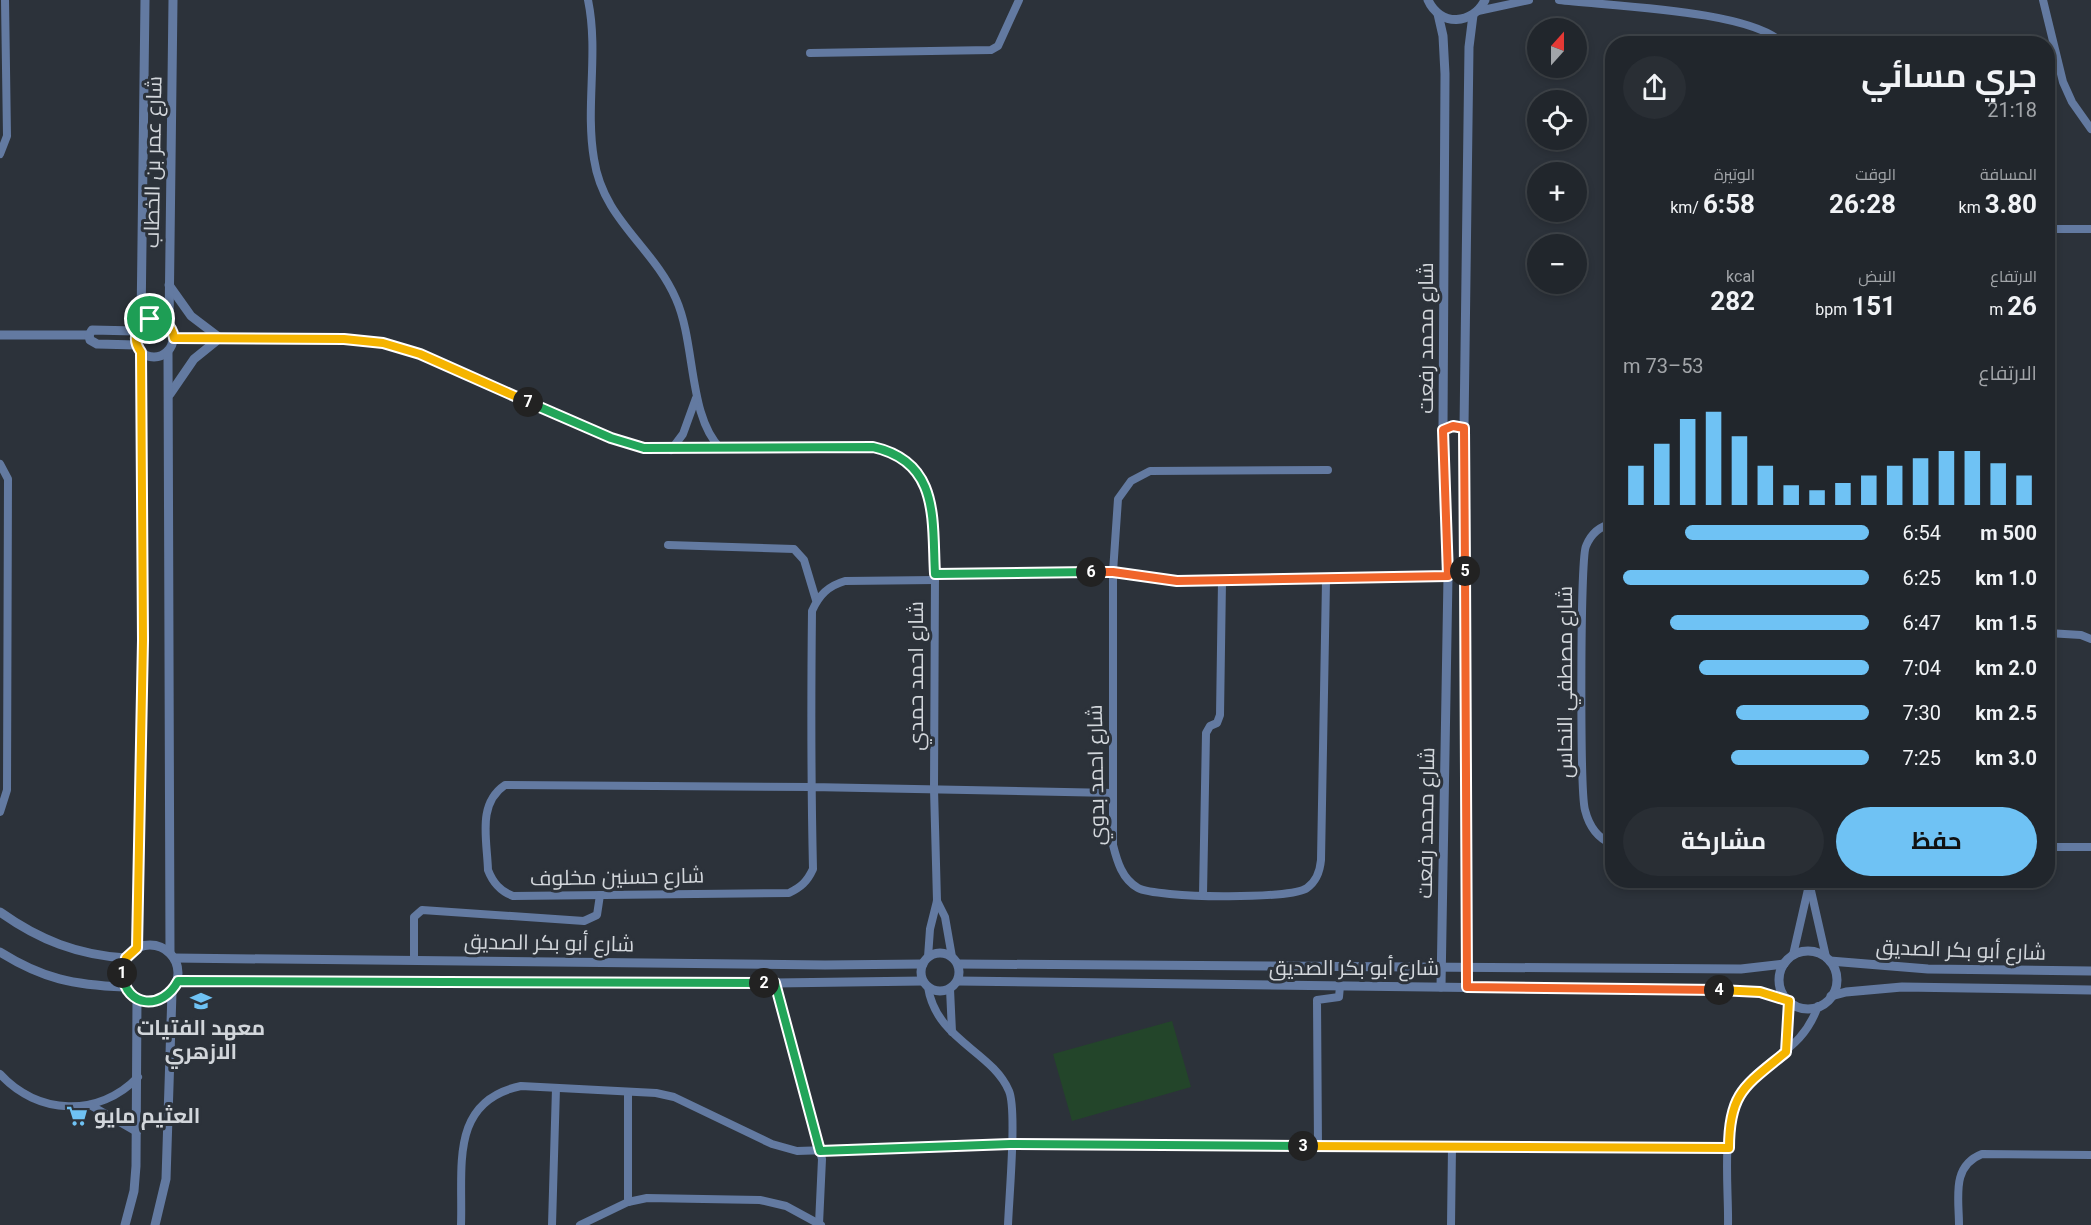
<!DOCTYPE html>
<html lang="ar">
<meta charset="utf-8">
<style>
body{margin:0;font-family:Roboto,Cairo,sans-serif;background:#292e34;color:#f1f3f6;direction:rtl;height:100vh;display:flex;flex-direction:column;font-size:22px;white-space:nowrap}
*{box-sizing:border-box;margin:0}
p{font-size:20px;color:#a2a5a9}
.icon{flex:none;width:33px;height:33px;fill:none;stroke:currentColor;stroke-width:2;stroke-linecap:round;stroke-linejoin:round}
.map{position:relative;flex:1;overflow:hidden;direction:ltr}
.panel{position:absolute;left:1605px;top:36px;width:450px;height:852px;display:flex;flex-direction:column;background:#21262c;border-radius:24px;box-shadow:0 3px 9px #0003,0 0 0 2px #3e4348;direction:rtl}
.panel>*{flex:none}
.needle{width:39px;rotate:21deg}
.fabs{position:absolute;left:1527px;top:18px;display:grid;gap:12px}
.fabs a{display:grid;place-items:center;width:60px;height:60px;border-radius:50%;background:#21262c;box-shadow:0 3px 9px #0003,0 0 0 2px #3e4348;font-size:30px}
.pin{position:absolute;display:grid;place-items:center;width:51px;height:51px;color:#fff;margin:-26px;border:3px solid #fff;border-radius:50%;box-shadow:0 2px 6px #0007}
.km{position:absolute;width:30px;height:30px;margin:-15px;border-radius:50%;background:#222;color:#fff;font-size:16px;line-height:30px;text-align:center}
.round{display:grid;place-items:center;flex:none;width:63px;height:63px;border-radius:32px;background:#292e34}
.head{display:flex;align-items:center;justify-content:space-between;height:102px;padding:0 18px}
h1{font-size:33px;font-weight:700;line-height:45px}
.metrics{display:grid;grid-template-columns:repeat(3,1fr);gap:9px;height:102px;padding:6px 18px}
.metrics div{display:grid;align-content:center}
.metrics b{font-size:26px;font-weight:700}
.metrics small{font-size:16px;font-weight:400}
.metrics p{font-size:16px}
.chart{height:168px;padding:12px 18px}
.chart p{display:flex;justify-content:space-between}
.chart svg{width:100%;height:108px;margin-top:6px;stroke:#6fc2f4;stroke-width:6}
.action{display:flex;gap:12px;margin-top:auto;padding:12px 18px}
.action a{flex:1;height:69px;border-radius:36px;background:#6fc2f4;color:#111;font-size:24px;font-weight:700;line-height:69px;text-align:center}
.action a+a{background:#292e34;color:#f1f3f6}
ul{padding:0 18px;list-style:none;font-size:20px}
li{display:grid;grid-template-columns:96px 72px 1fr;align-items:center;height:45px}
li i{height:15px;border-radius:8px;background:#6fc2f4}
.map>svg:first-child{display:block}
.green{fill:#23452a}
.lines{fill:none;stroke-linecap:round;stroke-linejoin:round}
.minor{stroke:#637aa1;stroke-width:8}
.tertiary{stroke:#637aa1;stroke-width:9}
.split-1-casing{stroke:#fff;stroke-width:12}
.split-2-casing{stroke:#fff;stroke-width:12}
.split-3-casing{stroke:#fff;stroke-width:12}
.split-4-casing{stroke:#fff;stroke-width:12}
.split-5-casing{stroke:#fff;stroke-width:12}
.split-6-casing{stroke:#fff;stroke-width:12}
.split-7-casing{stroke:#fff;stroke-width:12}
.split-8-casing{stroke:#fff;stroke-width:12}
.split-1{stroke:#f5b400;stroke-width:8}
.split-2{stroke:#22a559;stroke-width:8}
.split-3{stroke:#22a559;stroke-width:8}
.split-4{stroke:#f5b400;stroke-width:8}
.split-5{stroke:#f0652b;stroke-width:8}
.split-6{stroke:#f0652b;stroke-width:8}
.split-7{stroke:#22a559;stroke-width:8}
.split-8{stroke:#f5b400;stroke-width:8}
.labels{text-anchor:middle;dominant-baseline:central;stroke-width:6;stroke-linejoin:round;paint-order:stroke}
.street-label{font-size:21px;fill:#d2d6db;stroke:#2c323a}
.poi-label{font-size:21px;font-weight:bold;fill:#d2d6db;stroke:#2c323a}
</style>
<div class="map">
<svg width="2091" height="1225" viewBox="0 0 2091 1225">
<rect width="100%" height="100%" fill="#2c323a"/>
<polygon class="green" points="1172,1021 1191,1087 1072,1121 1053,1054"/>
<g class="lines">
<g class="minor">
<path d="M588,0C599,53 585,106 594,159C603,220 653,246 676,299C696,344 688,417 721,449"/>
<path d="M1559,0C1607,6 1754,10 1783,44"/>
<polyline points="2043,0 2063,82 2072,102 2091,129"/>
<polyline points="1478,11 1529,0"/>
<polyline points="810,53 991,50 998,46 1019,0"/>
<polyline points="0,154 7,136 5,0"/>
<polyline points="2048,229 2091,229"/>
<polyline points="174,338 344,339 383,343 420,354 611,438 644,448 873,447 897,455 907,462 923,482 931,503 935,574 934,789 937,901 930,929 928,957"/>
<polyline points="671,450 683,434 696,398"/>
<polyline points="0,464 8,479 7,790 0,812"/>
<path d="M1612,524C1600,526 1591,534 1586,546C1580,558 1580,792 1585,810C1589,826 1597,838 1612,844"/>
<polyline points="668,545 794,549 804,560 816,600"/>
<polyline points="935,574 1113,572 1177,581 1448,576"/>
<path d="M935,580L845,581C828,586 819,595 812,611C811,697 811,783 813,869C807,882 801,887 789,893L513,896C500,891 493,883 488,870C487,839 477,804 505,785L811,787L1113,793"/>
<path d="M1326,581L1321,860C1320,871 1317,881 1307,888C1291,900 1156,898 1138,888C1122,879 1117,861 1113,845V572L1118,499L1131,481L1150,471L1328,470"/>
<polyline points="2048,633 2081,635 2091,639"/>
<polyline points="2048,847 2091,847"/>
<polyline points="1809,882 1826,957"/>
<polyline points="1203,895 1206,733 1210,726 1217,723 1220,715 1222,581"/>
<polyline points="937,901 945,917 952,957"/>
<polyline points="1793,955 1809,885"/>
<polyline points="414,960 414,917 422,910 584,921 597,915 600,895"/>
<polyline points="775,983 822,1159 819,1224"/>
<path d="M928,987C936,1040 992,1051 1009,1091C1017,1110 1009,1198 1008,1225"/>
<polyline points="950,989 952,1032"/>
<polyline points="1786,1051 1789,1001"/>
<path d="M0,1074C37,1115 99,1118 138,1077"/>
<polyline points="90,1105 137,1132"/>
<polyline points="1318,1146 1317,1000 1339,997 1340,986"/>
<polyline points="628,1202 628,1092"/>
<path d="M461,1225C463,1167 449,1101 521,1086L656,1093L674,1097L772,1144L797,1151L1010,1144L1729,1148"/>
<polyline points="552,1225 556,1088"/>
<polyline points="580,1225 628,1202 647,1198 760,1200 786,1206 821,1225"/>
<polyline points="1451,1225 1452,1147"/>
<path d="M1728,1225C1729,1186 1719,1118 1745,1086C1771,1054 1802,1051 1818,1006"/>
<path d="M1959,1225C1959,1198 1951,1166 1982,1154L2091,1155"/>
</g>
<g class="tertiary">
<path d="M1428,0C1440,27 1473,25 1485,0"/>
<polyline points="1438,14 1443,36 1445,74 1443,430 1448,576 1441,987"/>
<polyline points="169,285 191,316 220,338 194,359 170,394"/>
<circle cx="154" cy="338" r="19"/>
<polyline points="141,324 145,0"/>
<polyline points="169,326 173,0"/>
<polyline points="0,335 89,335 92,330 136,331"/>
<polyline points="89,335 90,340 97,344 137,345"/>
<polyline points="168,351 170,953"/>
<path d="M0,912C39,940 78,955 126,958"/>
<circle cx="150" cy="973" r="28"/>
<polyline points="137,948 143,640 141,352"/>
<circle cx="1808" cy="980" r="29"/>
<path d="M0,952C43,979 74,985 124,987"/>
<circle cx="940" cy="972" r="19"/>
<polyline points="174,958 825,965 923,964"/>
<polyline points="1830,961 1928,969 2091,971"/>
<polyline points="958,964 1741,969 1784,964"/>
<polyline points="178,981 775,983 923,981"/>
<polyline points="958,981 1748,991 1786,998"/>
<polyline points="1467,987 1464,428 1469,47 1473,15"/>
<polyline points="1831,996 1846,992 1902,987 2091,990"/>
<polyline points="125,1225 134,1191 136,1166 137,998"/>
<polyline points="155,1225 166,1179 172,992"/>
</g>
</g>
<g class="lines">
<defs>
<path id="split-1" d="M122,973L126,958L137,948L143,640L141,352C132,340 135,325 150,319"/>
<path id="split-2" d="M122,973C126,1009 163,1010 178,981L764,983"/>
<polyline id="split-3" points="764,983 775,983 820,1151 1010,1144 1303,1146"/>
<path id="split-4" d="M1303,1146L1729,1148C1729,1092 1746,1085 1786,1052L1789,1001L1760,992L1719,990"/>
<polyline id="split-5" points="1465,571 1467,987 1719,990"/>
<polyline id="split-6" points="1091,572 1113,572 1177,581 1448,576 1443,430 1453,426 1464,428 1465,571"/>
<path id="split-7" d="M528,402L611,438L644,448L873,447C940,462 932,519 935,574L1091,572"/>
<path id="split-8" d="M150,319C163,318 172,325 174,338L344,339L383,343L420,354L528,402"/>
</defs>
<use href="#split-1" class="split-1-casing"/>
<use href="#split-2" class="split-2-casing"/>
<use href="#split-3" class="split-3-casing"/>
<use href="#split-4" class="split-4-casing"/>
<use href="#split-5" class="split-5-casing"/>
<use href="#split-6" class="split-6-casing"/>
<use href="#split-7" class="split-7-casing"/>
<use href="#split-8" class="split-8-casing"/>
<use href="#split-1" class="split-1"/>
<use href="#split-2" class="split-2"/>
<use href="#split-3" class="split-3"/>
<use href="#split-4" class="split-4"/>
<use href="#split-5" class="split-5"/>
<use href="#split-6" class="split-6"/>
<use href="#split-7" class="split-7"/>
<use href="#split-8" class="split-8"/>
</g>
<defs>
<symbol id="school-bare" viewBox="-9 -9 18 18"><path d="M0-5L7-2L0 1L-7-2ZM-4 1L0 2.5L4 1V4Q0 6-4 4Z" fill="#6fc2f4" stroke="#2c323a" stroke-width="2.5" paint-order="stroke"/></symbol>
<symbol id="supermarket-bare" viewBox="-9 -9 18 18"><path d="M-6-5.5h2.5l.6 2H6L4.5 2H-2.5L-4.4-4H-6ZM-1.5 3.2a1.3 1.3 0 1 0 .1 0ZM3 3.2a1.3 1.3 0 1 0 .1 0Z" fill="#6fc2f4" stroke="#2c323a" stroke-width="2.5" paint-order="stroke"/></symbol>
</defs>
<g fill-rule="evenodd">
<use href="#school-bare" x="186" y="986" width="30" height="30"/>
<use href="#supermarket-bare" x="62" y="1101" width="30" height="30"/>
</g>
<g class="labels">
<g class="street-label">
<text transform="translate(153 162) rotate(-89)">شارع عمر بن الخطاب</text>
<text transform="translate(1426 338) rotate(-90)">شارع محمد رفعت</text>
<text transform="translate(916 676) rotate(-90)">شارع احمد حمدي</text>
<text transform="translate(1565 682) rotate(-90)">شارع مصطفي النحاس</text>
<text transform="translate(1096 775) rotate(-91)">شارع احمد بدوي</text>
<text transform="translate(1426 823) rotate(-89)">شارع محمد رفعت</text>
<text transform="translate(617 877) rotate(-1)">شارع حسنين مخلوف</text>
<text transform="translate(549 943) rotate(1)">شارع أبو بكر الصديق</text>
<text transform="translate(1961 950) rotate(2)">شارع أبو بكر الصديق</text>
<text x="1354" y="968">شارع أبو بكر الصديق</text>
</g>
<g class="poi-label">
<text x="201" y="1028">معهد الفتيات<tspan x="201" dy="24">الازهري</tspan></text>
<text x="94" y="1116" text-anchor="start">العثيم مايو</text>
</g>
</g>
</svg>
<div class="fabs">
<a><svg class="needle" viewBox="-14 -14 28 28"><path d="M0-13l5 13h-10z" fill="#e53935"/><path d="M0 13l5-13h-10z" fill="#a2a5a9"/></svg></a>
<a><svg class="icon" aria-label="locate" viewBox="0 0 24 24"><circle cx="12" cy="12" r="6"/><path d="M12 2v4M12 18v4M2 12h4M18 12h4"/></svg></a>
<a>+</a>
<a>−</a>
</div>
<div class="pin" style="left:150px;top:319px;background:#1e9e55"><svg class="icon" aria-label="arrive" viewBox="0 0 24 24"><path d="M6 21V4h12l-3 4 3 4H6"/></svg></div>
<b class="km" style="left:122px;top:973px">1</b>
<b class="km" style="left:764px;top:983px">2</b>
<b class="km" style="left:1303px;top:1146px">3</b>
<b class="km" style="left:1719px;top:990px">4</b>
<b class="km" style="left:1465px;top:571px">5</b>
<b class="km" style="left:1091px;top:572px">6</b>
<b class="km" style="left:528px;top:402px">7</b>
<section class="panel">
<div class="head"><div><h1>جري مسائي</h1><p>21:18</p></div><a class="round"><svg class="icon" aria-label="share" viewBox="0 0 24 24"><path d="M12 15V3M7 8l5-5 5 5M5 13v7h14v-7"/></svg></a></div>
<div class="metrics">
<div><p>المسافة</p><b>3.80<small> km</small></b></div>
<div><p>الوقت</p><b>26:28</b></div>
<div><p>الوتيرة</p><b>6:58<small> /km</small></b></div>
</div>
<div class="metrics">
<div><p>الارتفاع</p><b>26<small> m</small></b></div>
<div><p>النبض</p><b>151<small> bpm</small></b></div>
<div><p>kcal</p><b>282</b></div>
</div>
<div class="chart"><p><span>الارتفاع</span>53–73 m</p>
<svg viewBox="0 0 160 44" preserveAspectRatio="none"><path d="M5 44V28M15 44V19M25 44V9M35 44V6M45 44V16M55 44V28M65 44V36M75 44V38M85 44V35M95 44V32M105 44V28M115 44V25M125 44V22M135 44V22M145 44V27M155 44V32"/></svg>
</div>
<ul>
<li><b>500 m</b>6:54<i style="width:75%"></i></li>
<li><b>1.0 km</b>6:25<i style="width:100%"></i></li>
<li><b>1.5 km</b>6:47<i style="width:81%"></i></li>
<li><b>2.0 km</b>7:04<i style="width:69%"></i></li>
<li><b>2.5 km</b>7:30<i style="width:54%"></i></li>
<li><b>3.0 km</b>7:25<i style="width:56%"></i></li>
</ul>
<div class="action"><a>حفظ</a><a>مشاركة</a></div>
</section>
</div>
